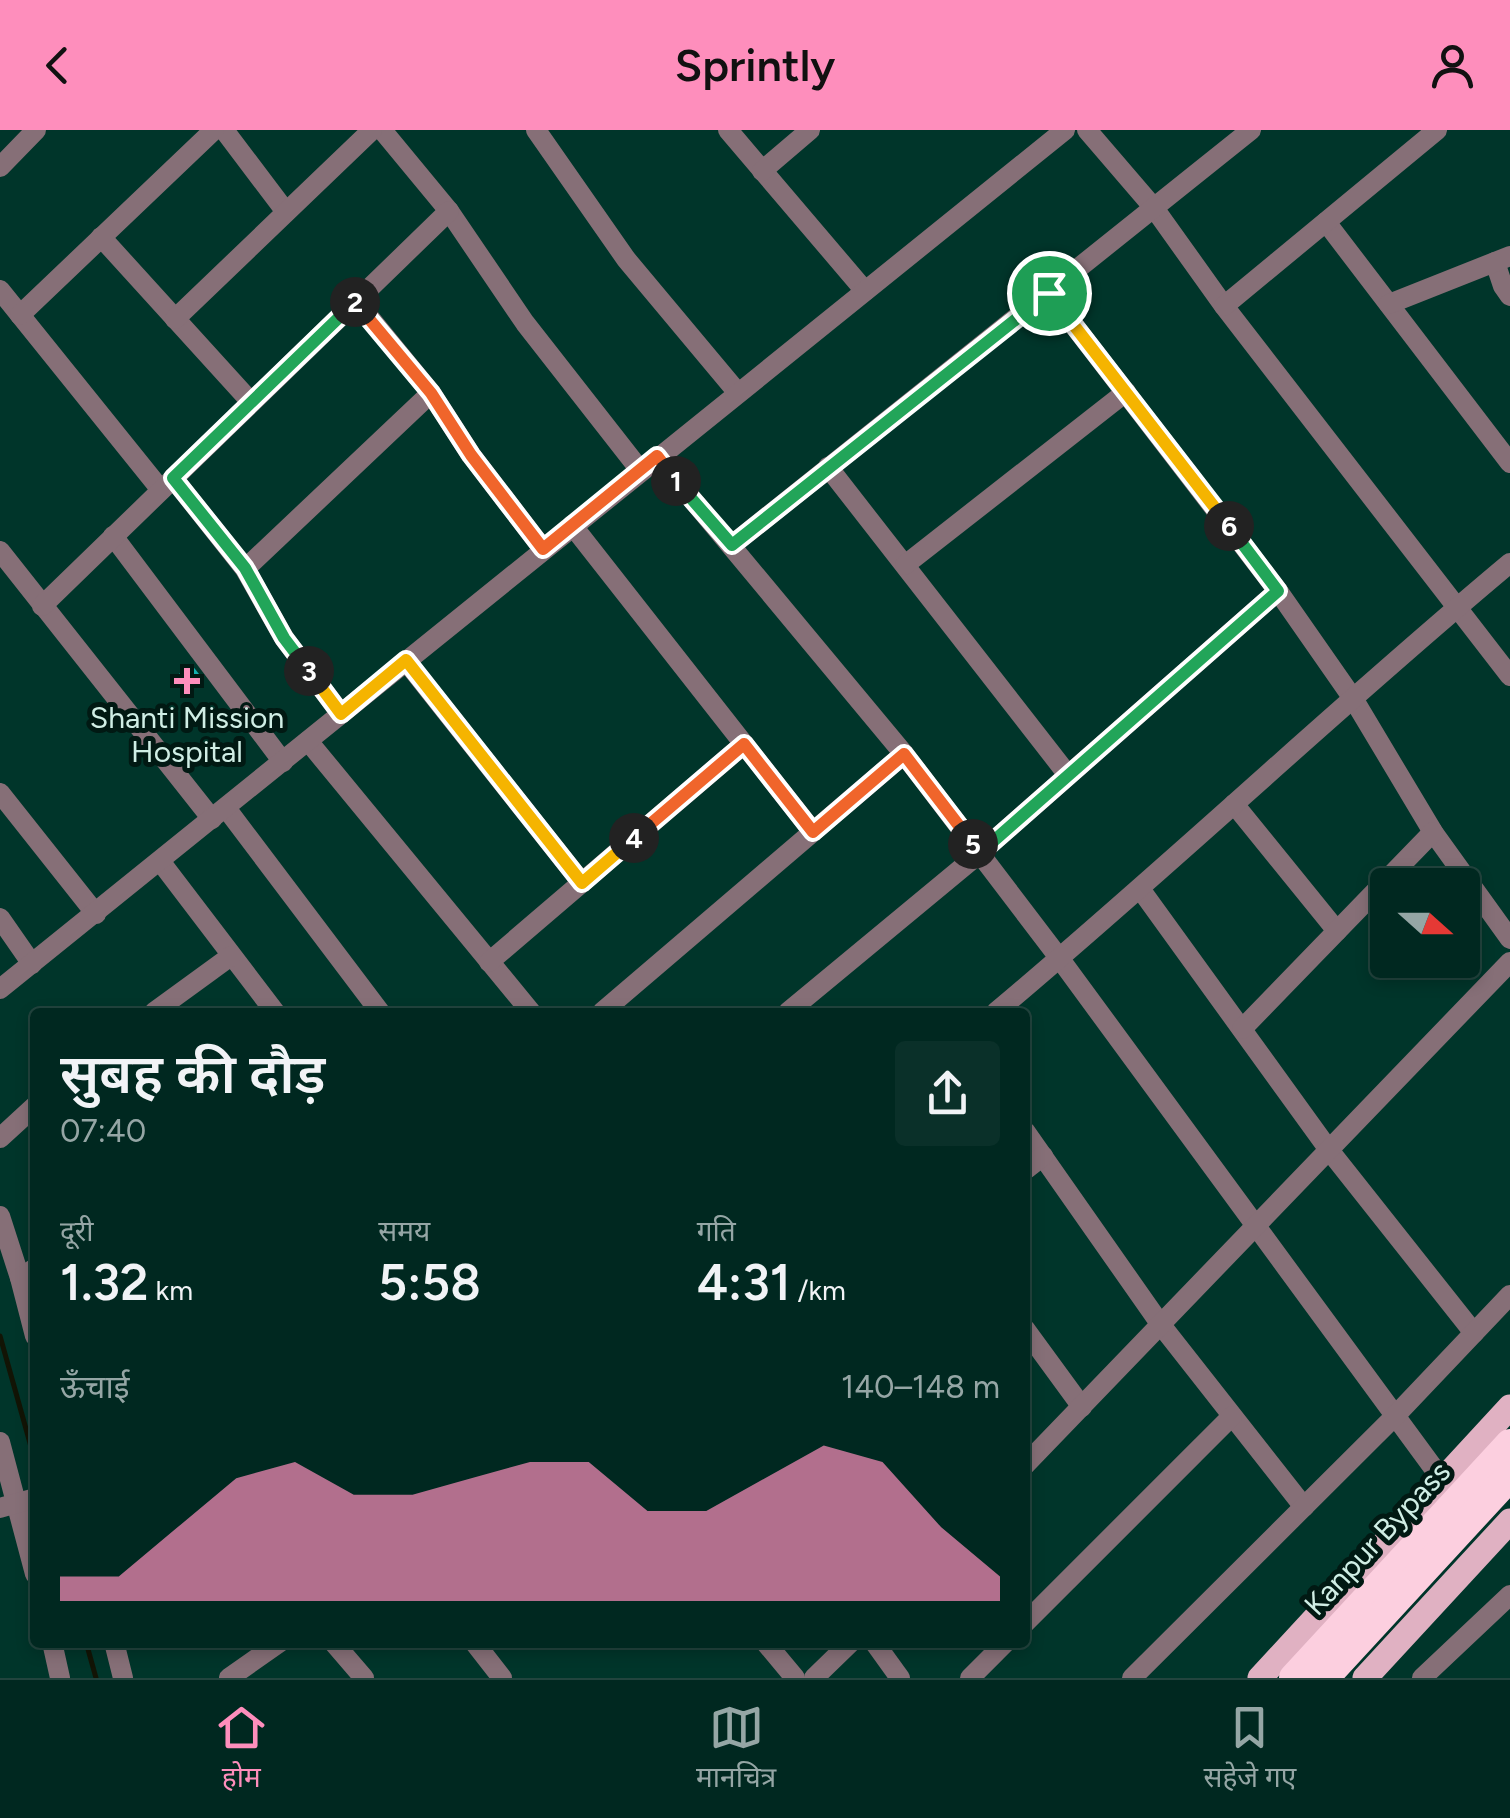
<!DOCTYPE html>
<html lang="hi">
<meta charset="utf-8">
<style>
body{margin:0;font-family:Figtree,"Noto Sans Devanagari",sans-serif;background:#0a3029;color:#f1f3f6;height:100vh;display:flex;flex-direction:column;font-size:38px;white-space:nowrap}
*{box-sizing:border-box;margin:0}
p{font-size:32px;color:#95a6a5}
.icon{flex:none;width:55px;height:55px;fill:none;stroke:currentColor;stroke-width:2;stroke-linecap:round;stroke-linejoin:round}
.map{position:relative;flex:1;overflow:hidden}
.side{position:absolute;left:30px;top:878px;width:1000px;height:640px;display:flex;flex-direction:column;background:#002820;border-radius:10px;box-shadow:0 5px 15px #0003,0 0 0 2px #22443e}
.side>*{flex:none}
.needle{width:65px;rotate:111deg}
.fabs{position:absolute;left:1370px;top:738px;display:grid;gap:20px}
.fabs a{display:grid;place-items:center;width:110px;height:110px;border-radius:10px;background:#002820;box-shadow:0 5px 15px #0003,0 0 0 2px #22443e;font-size:50px}
.pin{position:absolute;display:grid;place-items:center;width:85px;height:85px;color:#fff;margin:-42px;border:5px solid #fff;border-radius:50%;box-shadow:0 2px 10px #0007}
.km{position:absolute;width:50px;height:50px;margin:-25px;border-radius:50%;background:#222;color:#fff;font-size:28px;line-height:50px;text-align:center}
.round{display:grid;place-items:center;flex:none;width:105px;height:105px;border-radius:10px;background:#0a3029}
.headline{display:flex;align-items:center;justify-content:space-between;height:170px;padding:0 30px}
h1{font-size:55px;font-weight:600;line-height:75px}
.figures{display:grid;grid-template-columns:repeat(3,1fr);gap:15px;height:170px;padding:10px 30px}
.figures div{display:grid;align-content:center}
.figures b{font-size:50px;font-weight:600}
.figures small{font-size:28px;font-weight:400}
.figures p{font-size:28px}
.chart{height:280px;padding:20px 30px}
.chart p{display:flex;justify-content:space-between}
.chart svg{width:100%;height:180px;margin-top:10px;fill:#fe8ebc;opacity:.7}
header{display:flex;justify-content:space-between;align-items:center;height:130px;padding:0 30px;background:#fe8ebc;color:#111;font-size:45px;font-weight:600}
.tabs{display:flex;justify-content:space-around;align-items:center;height:140px;border-top:2px solid #22443e;background:#002820;font-size:28px;color:#95a6a5}
.tabs a{display:grid;justify-items:center;gap:5px}
.tabs .active{color:#fe8ebc}
.map>svg:first-child{display:block}
.lines{fill:none;stroke-linecap:round;stroke-linejoin:round}
.stream{stroke:#121405;stroke-width:5}
.building{fill:#13b0b0}
.minor{stroke:#866f77;stroke-width:20}
.major{stroke:#e0b1c2;stroke-width:25}
.highway{stroke:#fccfdf;stroke-width:30}
.split-1-casing{stroke:#fff;stroke-width:20}
.split-2-casing{stroke:#fff;stroke-width:20}
.split-3-casing{stroke:#fff;stroke-width:20}
.split-4-casing{stroke:#fff;stroke-width:20}
.split-5-casing{stroke:#fff;stroke-width:20}
.split-6-casing{stroke:#fff;stroke-width:20}
.split-7-casing{stroke:#fff;stroke-width:20}
.split-1{stroke:#22a559;stroke-width:12}
.split-2{stroke:#f0652b;stroke-width:12}
.split-3{stroke:#22a559;stroke-width:12}
.split-4{stroke:#f5b400;stroke-width:12}
.split-5{stroke:#f0652b;stroke-width:12}
.split-6{stroke:#22a559;stroke-width:12}
.split-7{stroke:#f5b400;stroke-width:12}
.poi-dot{fill:#fe8ebc;stroke:#011913;stroke-width:4}
.labels{text-anchor:middle;dominant-baseline:central;stroke-width:10;stroke-linejoin:round;paint-order:stroke}
.poi-label{font-size:30px;fill:#d0eee5;stroke:#011913}
.street-label{font-size:30px;fill:#d0eee5;stroke:#011913}
</style>
<header><svg class="icon" aria-label="back" viewBox="0 0 24 24"><path d="M15 5l-7 7 7 7"/></svg>Sprintly<svg class="icon" aria-label="person" viewBox="0 0 24 24"><circle cx="12" cy="8" r="4"/><path d="M4 21q1-7 8-7t8 7"/></svg></header>
<div class="map">
<svg width="1510" height="1548" viewBox="0 0 1510 1548">
<rect width="100%" height="100%" fill="#00352a"/>
<g class="lines">
<g class="stream">
<polyline points="0,1206 35,1331"/>
<polyline points="86,1512 96,1548"/>
</g>
</g>
<polygon class="building" points="191,534 203,549 185,564 173,549"/>
<g class="lines">
<g class="minor">
<polyline points="224,0 286,82"/>
<polyline points="382,0 449,81 525,193 640,340"/>
<polyline points="536,0 626,129 738,263"/>
<polyline points="728,0 865,161"/>
<polyline points="1087,0 1154,78 1224,176 1510,546"/>
<polyline points="0,37 36,0"/>
<polyline points="762,41 810,0"/>
<polyline points="1326,92 1510,333"/>
<polyline points="101,107 251,272"/>
<polyline points="1495,132 1503,156 1510,166"/>
<polyline points="0,160 161,360"/>
<polyline points="356,171 431,263 471,325 543,419"/>
<polyline points="1389,174 1510,126"/>
<polyline points="1224,176 1437,0"/>
<polyline points="20,185 214,0"/>
<polyline points="175,189 372,0"/>
<polyline points="657,327 904,624 1060,829 1443,1351"/>
<polyline points="828,337 1068,645"/>
<polyline points="173,348 245,439 284,508 341,584"/>
<polyline points="572,395 813,702"/>
<polyline points="113,406 283,632"/>
<polyline points="732,415 1251,0"/>
<polyline points="0,421 212,689"/>
<polyline points="905,435 1126,262"/>
<polyline points="245,439 431,263"/>
<polyline points="1278,461 1354,570 1433,702 1510,809"/>
<polyline points="42,476 449,81"/>
<polyline points="406,531 582,753"/>
<polyline points="308,611 531,882"/>
<polyline points="0,663 96,784"/>
<polyline points="1234,674 1337,801"/>
<polyline points="226,678 380,882"/>
<polyline points="160,731 275,882"/>
<polyline points="1141,760 1329,1020 1474,1203"/>
<polyline points="0,788 32,834"/>
<polyline points="489,832 744,614"/>
<polyline points="0,859 1065,0"/>
<polyline points="154,882 231,826"/>
<polyline points="602,882 904,624"/>
<polyline points="788,882 980,723 1278,461 1049,163"/>
<path d="M996,882C1170,736 1335,579 1510,433"/>
<polyline points="1242,899 1433,702"/>
<polyline points="1025,1001 1161,1195 1304,1377"/>
<polyline points="0,1008 35,976"/>
<polyline points="1025,1040 1043,1026"/>
<polyline points="0,1086 20,1148"/>
<polyline points="35,1138 20,1148 35,1206"/>
<polyline points="1025,1199 1082,1277"/>
<polyline points="0,1312 35,1444"/>
<polyline points="1025,1335 1510,832"/>
<polyline points="0,1378 35,1368"/>
<polyline points="1025,1493 1232,1286"/>
<polyline points="52,1512 60,1548"/>
<polyline points="114,1512 123,1548"/>
<polyline points="333,1512 364,1548"/>
<polyline points="474,1512 502,1548"/>
<polyline points="765,1512 795,1548"/>
<polyline points="874,1512 900,1548"/>
<polyline points="229,1548 280,1512"/>
<polyline points="814,1548 851,1512"/>
<polyline points="970,1548 1006,1512"/>
<polyline points="1132,1548 1395,1286 1510,1165"/>
<polyline points="1422,1548 1510,1465"/>
</g>
<g class="major">
<polyline points="1260,1548 1510,1277"/>
<polyline points="1365,1548 1510,1391"/>
</g>
<g class="highway">
<polyline points="1294,1548 1510,1314"/>
<polyline points="1324,1548 1510,1346"/>
</g>
</g>
<g class="lines">
<defs>
<polyline id="split-1" points="676,351 732,415 1049,163"/>
<polyline id="split-2" points="355,172 431,263 471,325 543,419 657,326 676,351"/>
<polyline id="split-3" points="309,541 284,508 245,438 173,348 355,172"/>
<polyline id="split-4" points="309,541 341,584 406,530 582,753 634,708"/>
<polyline id="split-5" points="634,708 744,614 813,702 904,624 973,714"/>
<polyline id="split-6" points="973,714 980,723 1278,461 1229,396"/>
<polyline id="split-7" points="1049,163 1229,396"/>
</defs>
<use href="#split-1" class="split-1-casing"/>
<use href="#split-2" class="split-2-casing"/>
<use href="#split-3" class="split-3-casing"/>
<use href="#split-4" class="split-4-casing"/>
<use href="#split-5" class="split-5-casing"/>
<use href="#split-6" class="split-6-casing"/>
<use href="#split-7" class="split-7-casing"/>
<use href="#split-1" class="split-1"/>
<use href="#split-2" class="split-2"/>
<use href="#split-3" class="split-3"/>
<use href="#split-4" class="split-4"/>
<use href="#split-5" class="split-5"/>
<use href="#split-6" class="split-6"/>
<use href="#split-7" class="split-7"/>
</g>
<path class="poi-dot" d="M182 536h10v10h10v10h-10v10h-10v-10h-10v-10h10z"/>
<g class="labels">
<g class="poi-label">
<text x="187" y="587">Shanti Mission<tspan x="187" dy="34">Hospital</tspan></text>
</g>
<g class="street-label">
<text transform="translate(1377 1408) rotate(-47)">Kanpur Bypass</text>
</g>
</g>
</svg>
<div class="fabs">
<a><svg class="needle" viewBox="-14 -14 28 28"><path d="M0-13l5 13h-10z" fill="#e53935"/><path d="M0 13l5-13h-10z" fill="#95a6a5"/></svg></a>
</div>
<div class="pin" style="left:1049px;top:163px;background:#1e9e55"><svg class="icon" aria-label="arrive" viewBox="0 0 24 24"><path d="M6 21V4h12l-3 4 3 4H6"/></svg></div>
<b class="km" style="left:676px;top:351px">1</b>
<b class="km" style="left:355px;top:172px">2</b>
<b class="km" style="left:309px;top:541px">3</b>
<b class="km" style="left:634px;top:708px">4</b>
<b class="km" style="left:973px;top:714px">5</b>
<b class="km" style="left:1229px;top:396px">6</b>
<section class="side">
<div class="headline"><div><h1>सुबह की दौड़</h1><p>07:40</p></div><a class="round"><svg class="icon" aria-label="share" viewBox="0 0 24 24"><path d="M12 15V3M7 8l5-5 5 5M5 13v7h14v-7"/></svg></a></div>
<div class="figures">
<div><p>दूरी</p><b>1.32<small> km</small></b></div>
<div><p>समय</p><b>5:58</b></div>
<div><p>गति</p><b>4:31<small> /km</small></b></div>
</div>
<div class="chart"><p><span>ऊँचाई</span>140–148 m</p>
<svg viewBox="0 0 160 44" preserveAspectRatio="none"><path d="M0 44V38L10 38L20 26L30 14L40 10L50 18L60 18L70 14L80 10L90 10L100 22L110 22L120 14L130 6L140 10L150 26L160 38V44z"/></svg>
</div>
</section>
</div>
<nav class="tabs">
<a class="active"><svg class="icon" aria-label="home" viewBox="0 0 24 24"><path d="M3 11l9-7 9 7M6 9v11h12V9"/></svg>होम</a>
<a><svg class="icon" aria-label="map" viewBox="0 0 24 24"><path d="M3 6l6-2 6 2 6-2v14l-6 2-6-2-6 2zM9 4v14M15 6v14"/></svg>मानचित्र</a>
<a><svg class="icon" aria-label="saved" viewBox="0 0 24 24"><path d="M7 4h10v16l-5-4-5 4z"/></svg>सहेजे गए</a>
</nav>
